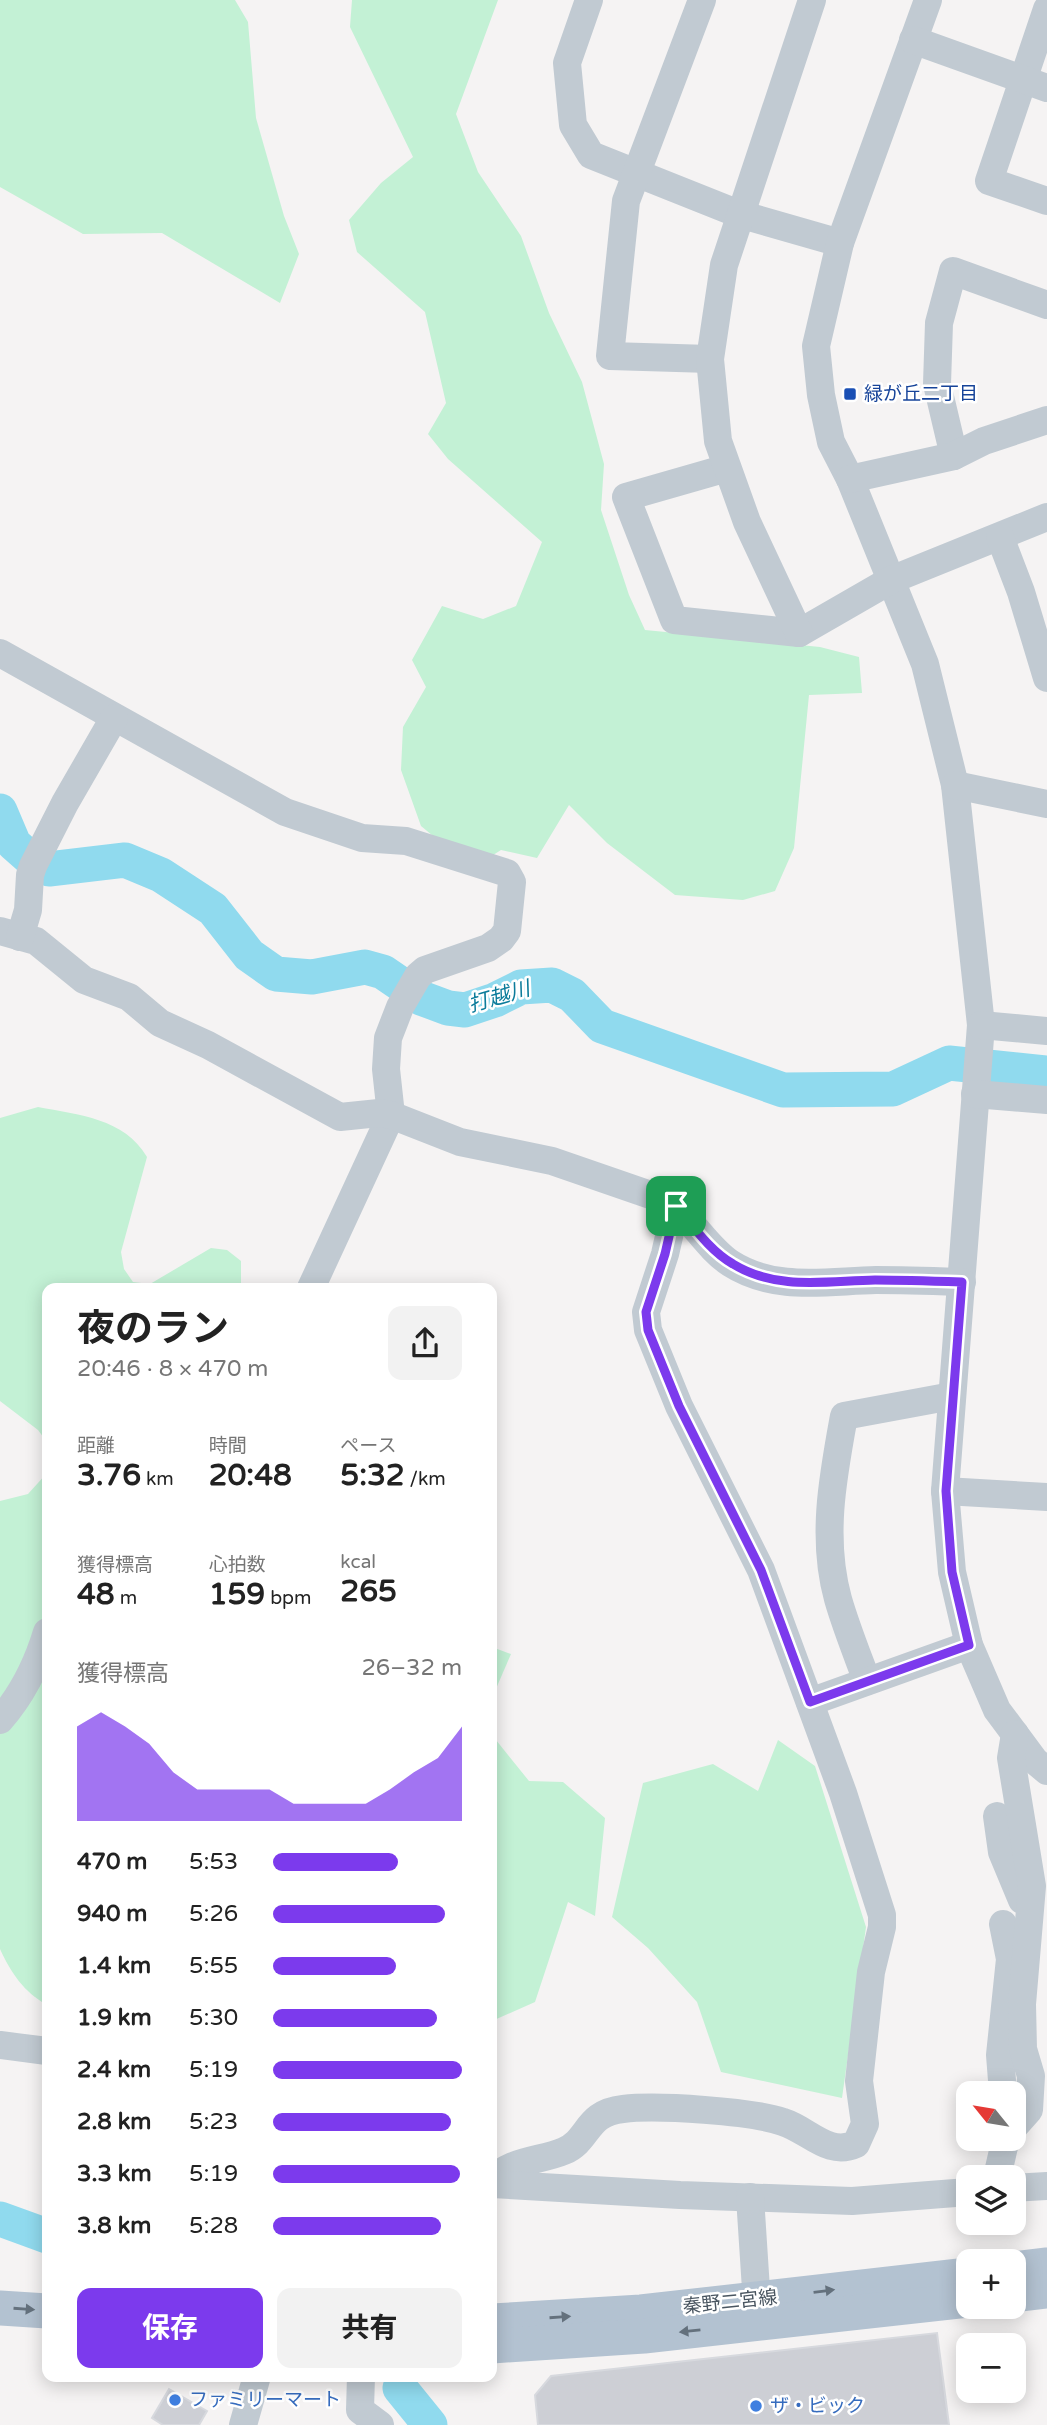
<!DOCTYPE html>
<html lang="ja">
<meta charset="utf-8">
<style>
body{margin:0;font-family:"Varela Round","Noto Sans JP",sans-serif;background:#f2f2f2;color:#222;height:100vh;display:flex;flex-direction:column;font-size:26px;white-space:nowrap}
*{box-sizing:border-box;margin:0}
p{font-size:23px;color:#767676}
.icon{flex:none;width:38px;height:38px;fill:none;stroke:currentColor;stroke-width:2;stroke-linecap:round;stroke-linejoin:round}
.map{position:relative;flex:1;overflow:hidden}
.details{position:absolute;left:42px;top:1283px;width:455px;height:1099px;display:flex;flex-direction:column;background:#fff;border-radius:14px;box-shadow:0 4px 18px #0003}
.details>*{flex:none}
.needle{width:46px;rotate:300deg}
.tools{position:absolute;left:956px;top:2081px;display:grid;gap:14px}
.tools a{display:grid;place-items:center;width:70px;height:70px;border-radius:14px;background:#fff;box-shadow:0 4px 18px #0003;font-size:35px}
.pin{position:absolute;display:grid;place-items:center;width:60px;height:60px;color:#fff;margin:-30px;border-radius:14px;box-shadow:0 4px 10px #0006}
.round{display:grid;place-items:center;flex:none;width:74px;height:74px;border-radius:14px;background:#f2f2f2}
.summary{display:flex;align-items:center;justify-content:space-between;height:119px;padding:0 35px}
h1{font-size:38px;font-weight:700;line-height:52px}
.stats{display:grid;grid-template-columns:repeat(3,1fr);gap:10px;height:119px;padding:7px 35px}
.stats div{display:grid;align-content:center}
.stats b{font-size:30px;font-weight:700}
.stats small{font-size:19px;font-weight:400}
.stats p{font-size:19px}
.chart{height:196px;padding:14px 35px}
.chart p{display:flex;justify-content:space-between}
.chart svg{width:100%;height:126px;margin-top:7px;fill:#7c3aed;opacity:.7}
.action{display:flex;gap:14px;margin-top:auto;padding:14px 35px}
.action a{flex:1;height:80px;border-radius:14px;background:#7c3aed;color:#fff;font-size:28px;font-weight:700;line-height:80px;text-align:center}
.action a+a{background:#f2f2f2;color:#222}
ul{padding:0 35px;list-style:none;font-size:23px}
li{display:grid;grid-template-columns:112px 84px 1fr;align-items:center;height:52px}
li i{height:18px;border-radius:9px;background:#7c3aed}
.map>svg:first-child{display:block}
.green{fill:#c3f1d5}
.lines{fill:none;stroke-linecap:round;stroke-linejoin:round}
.river{stroke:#90daee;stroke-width:35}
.building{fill:#cdcfd5;stroke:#d7d9de;stroke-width:2}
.minor{stroke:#c1cad2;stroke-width:28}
.major{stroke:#b3c2d1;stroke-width:35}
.oneway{fill:#64717d}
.route-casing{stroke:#fff;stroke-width:14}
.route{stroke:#7c3aed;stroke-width:9}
.transit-dot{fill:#1a4fb4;stroke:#fff;stroke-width:2.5}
.shop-dot{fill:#3f7fe0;stroke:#fff;stroke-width:2.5}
.labels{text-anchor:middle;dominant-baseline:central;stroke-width:5;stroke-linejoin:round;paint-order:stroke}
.transit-label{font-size:19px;fill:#164399;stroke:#fff;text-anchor:start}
.street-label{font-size:19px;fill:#4a5661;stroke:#fff}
.shop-label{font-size:19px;fill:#366cbe;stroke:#fff;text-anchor:start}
.water-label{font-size:21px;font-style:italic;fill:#0c7c9b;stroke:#fff}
</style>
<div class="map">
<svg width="1047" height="2425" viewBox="0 0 1047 2425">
<rect width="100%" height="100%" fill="#f5f3f3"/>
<g class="green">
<polygon points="0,0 235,0 248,22 256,118 284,216 299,254 280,303 162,233 83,234 0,187"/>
<polygon points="352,0 498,0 456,114 478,172 521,236 549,313 582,382 604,464 601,510 629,595 645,630 820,647 859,657 862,693 809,695 794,848 775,891 743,900 675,895 607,843 569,805 537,858 501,850 490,857 450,850 421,826 401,770 403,727 426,687 412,660 442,606 483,619 516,606 542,542 448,459 428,434 446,403 425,312 357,252 349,220 381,183 413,157 350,27"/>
<path d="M38,1107C79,1115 124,1118 147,1157L121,1252L124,1269L133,1282L150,1284L211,1248L227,1250L241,1261V1288H47V1442L38,1430L0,1401V1118Z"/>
<path d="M47,1473V2005C24,1992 11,1973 0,1949V1501L28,1494Z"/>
<polygon points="492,1647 511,1654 492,1698"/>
<polygon points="492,1735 529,1781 563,1782 605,1818 595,1916 568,1902 535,2002 492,2021"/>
<polygon points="778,1740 815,1766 866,1927 842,2098 721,2072 697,2002 648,1948 612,1917 643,1783 713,1764 758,1791"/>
</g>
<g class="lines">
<g class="river">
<polyline points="0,811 14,844 31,859 49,869 125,860 161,875 213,909 249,955 276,974 312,977 365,967 383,972 421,998 448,1008 465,1010 495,1000 521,987 552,985 572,995 602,1026 783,1090 893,1089 949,1063 1047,1073"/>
<polyline points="0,2219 47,2236"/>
<polyline points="400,2388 430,2425"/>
</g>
</g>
<g class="building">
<polygon points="937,2333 949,2425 538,2425 535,2395 551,2376"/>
<polygon points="169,2389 207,2411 199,2425 163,2425 152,2418"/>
</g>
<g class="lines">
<g class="minor">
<polyline points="589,0 567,63 573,125 591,155 739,214 840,243"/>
<polyline points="702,0 626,201 610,356 710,359"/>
<polyline points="928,0 840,243 816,346 821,395 831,442 850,479 925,664 955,785 981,1025 945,1491 952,1572 969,1645 997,1710 1035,1761 1047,1771"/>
<polyline points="1047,9 989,181 1047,201"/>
<polyline points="913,40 1047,88"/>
<polyline points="954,456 937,384 939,323 953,271 1047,305"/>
<polyline points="727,468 626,497 674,620 799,633 891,580 1047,517"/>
<polyline points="850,479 954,456 984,441 1047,420"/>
<polyline points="1000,537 1021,592 1047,678"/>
<polyline points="799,633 747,522 718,441 710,359 724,265 812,0"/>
<polyline points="0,653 285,812 362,838 406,841 507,873 512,882 507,931 501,939 488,948 425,970 418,976 400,1007 388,1038 386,1069 391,1115 311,1288"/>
<polyline points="955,785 1047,804"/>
<path d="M0,931L36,941L84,980L129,997L160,1023L208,1045L340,1117L379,1113L391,1115L460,1142L552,1161L665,1200C691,1216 705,1246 730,1263C775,1292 826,1281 876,1280C905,1280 933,1281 962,1282"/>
<polyline points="20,937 28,910 30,875 33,866 65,803 114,718"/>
<polyline points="981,1025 1047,1031"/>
<polyline points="975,1094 1047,1100"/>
<polyline points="945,1491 1047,1497"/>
<path d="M867,1681C857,1654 846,1627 838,1599C821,1538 833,1476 844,1416L952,1396"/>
<polyline points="810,1702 969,1645"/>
<path d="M0,1720C23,1694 37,1665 47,1632"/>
<polyline points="997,1816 1002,1852 1022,1900"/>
<polyline points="1003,1924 1010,1959 1000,2055 1003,2093"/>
<polyline points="0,2045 47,2051"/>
<polyline points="1013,2128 1029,2110 1031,2076 1023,2049 1022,2004 1032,1886 1011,1758 1015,1734"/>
<polyline points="997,2177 1006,2138"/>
<path d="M492,2181C508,2160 541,2161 564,2151C590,2140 585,2113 623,2109C657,2105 752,2111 783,2122C809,2130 828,2157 856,2144L865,2124L859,2081L871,1972L882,1927V1915L843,1793L761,1570L679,1406L648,1330L646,1312L665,1254L676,1206"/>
<polyline points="492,2184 680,2195 852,2201 968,2192"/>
<polyline points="1013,2188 1047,2186"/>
<polyline points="750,2197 758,2320"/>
<polyline points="361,2376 360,2410 380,2425"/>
<polyline points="243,2425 257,2376"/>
</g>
<g class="major">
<polyline points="1013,2269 1047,2265"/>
<polyline points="1013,2295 1047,2291"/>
<polyline points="0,2308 47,2311"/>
<polyline points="492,2321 641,2312 968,2275"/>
<polyline points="492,2346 644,2336 968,2300"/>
</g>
</g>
<defs><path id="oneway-solid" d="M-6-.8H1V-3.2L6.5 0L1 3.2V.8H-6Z" transform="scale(1.75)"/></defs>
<g class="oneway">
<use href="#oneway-solid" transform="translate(824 2291) rotate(-7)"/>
<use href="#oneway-solid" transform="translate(24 2309) rotate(4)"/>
<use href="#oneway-solid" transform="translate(560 2317) rotate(-4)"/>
<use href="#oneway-solid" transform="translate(690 2331) rotate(174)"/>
</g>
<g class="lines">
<defs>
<path id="route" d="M676,1206C693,1226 710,1251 733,1264C778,1291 825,1281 875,1280C904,1280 933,1281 962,1282L946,1491L952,1572L969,1645L810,1702L761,1570L679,1406L648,1330L646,1312L665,1254Z"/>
</defs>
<use href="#route" class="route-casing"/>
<use href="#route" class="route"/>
</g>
<rect class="transit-dot" x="843" y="387" width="14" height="14" rx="3.5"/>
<g class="shop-dot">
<circle cx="175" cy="2400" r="7"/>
<circle cx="756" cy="2406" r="7"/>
</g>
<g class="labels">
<g class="transit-label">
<text x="864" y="394">緑が丘二丁目</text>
</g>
<g class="street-label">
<text transform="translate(730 2302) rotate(-6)">秦野二宮線</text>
</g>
<g class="shop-label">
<text x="189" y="2400">ファミリーマート</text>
<text x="770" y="2406">ザ・ビック</text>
</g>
<g class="water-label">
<text transform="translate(499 997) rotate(-16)">打越川</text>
</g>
</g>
</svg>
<div class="tools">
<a><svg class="needle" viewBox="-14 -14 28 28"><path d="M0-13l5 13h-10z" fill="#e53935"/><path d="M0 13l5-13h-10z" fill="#767676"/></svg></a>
<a><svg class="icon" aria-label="layers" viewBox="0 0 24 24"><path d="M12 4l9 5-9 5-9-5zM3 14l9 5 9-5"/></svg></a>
<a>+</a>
<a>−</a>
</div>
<div class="pin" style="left:676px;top:1206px;background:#1e9e55"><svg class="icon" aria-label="arrive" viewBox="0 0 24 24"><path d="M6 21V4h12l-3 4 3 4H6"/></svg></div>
<section class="details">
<div class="summary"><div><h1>夜のラン</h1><p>20:46 · 8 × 470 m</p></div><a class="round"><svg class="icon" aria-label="share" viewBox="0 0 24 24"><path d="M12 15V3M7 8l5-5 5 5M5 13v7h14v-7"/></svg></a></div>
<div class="stats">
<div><p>距離</p><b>3.76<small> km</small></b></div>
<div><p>時間</p><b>20:48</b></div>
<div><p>ペース</p><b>5:32<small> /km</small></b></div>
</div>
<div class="stats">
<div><p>獲得標高</p><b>48<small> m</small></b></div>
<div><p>心拍数</p><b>159<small> bpm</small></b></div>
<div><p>kcal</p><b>265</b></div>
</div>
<div class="chart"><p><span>獲得標高</span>26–32 m</p>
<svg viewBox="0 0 160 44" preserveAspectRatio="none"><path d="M0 44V11L10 6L20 11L30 17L40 27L50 33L60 33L70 33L80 33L90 38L100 38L110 38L120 38L130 33L140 27L150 22L160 11V44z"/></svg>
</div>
<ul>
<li><b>470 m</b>5:53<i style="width:66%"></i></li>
<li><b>940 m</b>5:26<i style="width:91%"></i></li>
<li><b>1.4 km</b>5:55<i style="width:65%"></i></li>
<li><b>1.9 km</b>5:30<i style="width:87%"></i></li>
<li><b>2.4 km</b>5:19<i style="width:100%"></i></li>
<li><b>2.8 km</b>5:23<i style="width:94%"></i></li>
<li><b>3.3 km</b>5:19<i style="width:99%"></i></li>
<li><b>3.8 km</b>5:28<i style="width:89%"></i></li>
</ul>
<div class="action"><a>保存</a><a>共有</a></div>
</section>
</div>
